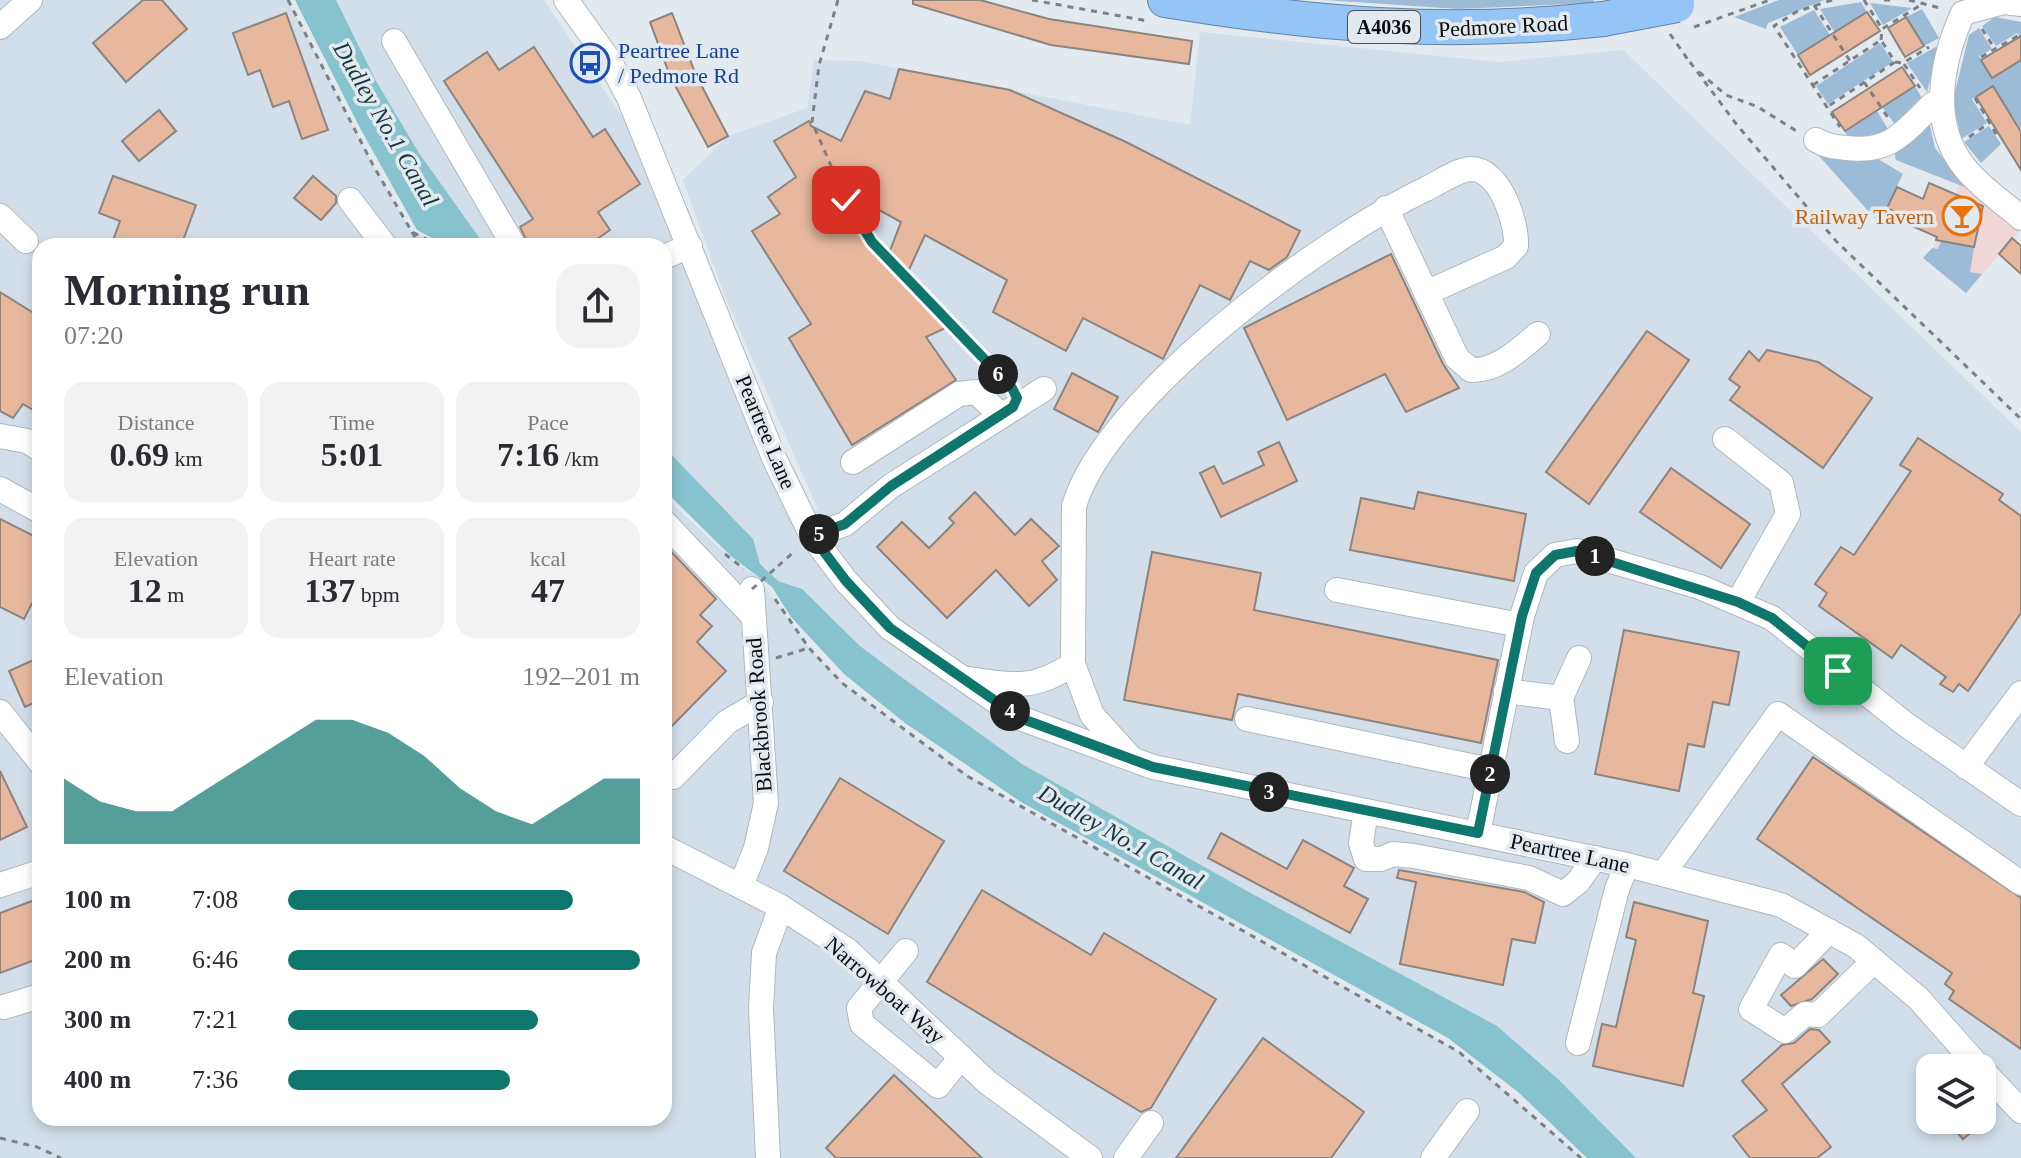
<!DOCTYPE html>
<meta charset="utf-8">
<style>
body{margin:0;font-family:Georgia,serif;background:#f2f2f3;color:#2b2b33;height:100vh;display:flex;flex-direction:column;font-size:30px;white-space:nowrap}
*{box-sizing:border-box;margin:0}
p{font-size:26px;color:#7c7c81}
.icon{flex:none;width:44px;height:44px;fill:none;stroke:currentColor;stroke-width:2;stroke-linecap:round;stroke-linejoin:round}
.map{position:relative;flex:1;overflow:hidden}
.details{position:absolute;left:32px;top:238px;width:640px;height:888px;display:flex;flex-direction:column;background:#fff;border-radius:24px;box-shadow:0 4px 12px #0003}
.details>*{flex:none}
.controls{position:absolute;left:1916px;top:1054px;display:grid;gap:16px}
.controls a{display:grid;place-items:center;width:80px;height:80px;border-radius:16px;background:#fff;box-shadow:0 4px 12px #0003;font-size:40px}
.pin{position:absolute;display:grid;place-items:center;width:68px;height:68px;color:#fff;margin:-34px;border-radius:16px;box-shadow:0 4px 12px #0006}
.km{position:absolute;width:40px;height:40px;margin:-20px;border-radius:50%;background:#222;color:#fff;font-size:22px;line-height:40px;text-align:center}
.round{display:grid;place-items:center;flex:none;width:84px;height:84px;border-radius:24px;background:#f2f2f3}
.summary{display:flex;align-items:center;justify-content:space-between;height:136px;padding:0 32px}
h1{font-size:44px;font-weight:700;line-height:60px}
.metrics{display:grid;grid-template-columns:repeat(3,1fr);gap:12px;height:136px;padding:8px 32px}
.metrics div{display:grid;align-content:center;border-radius:20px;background:#f2f2f3;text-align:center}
.metrics b{font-size:34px;font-weight:700}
.metrics small{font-size:22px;font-weight:400}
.metrics p{font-size:22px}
.chart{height:224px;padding:16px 32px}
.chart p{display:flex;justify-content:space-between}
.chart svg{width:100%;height:144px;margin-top:8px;fill:#0f766e;opacity:.7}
ul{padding:0 32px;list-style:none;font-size:26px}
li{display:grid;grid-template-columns:128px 96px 1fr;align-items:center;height:60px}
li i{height:20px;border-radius:10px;background:#0f766e}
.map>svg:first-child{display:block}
.commercial{fill:#f1d6d7}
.built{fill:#d2dfea;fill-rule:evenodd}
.green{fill:#9bbbd7}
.water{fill:#86c3ce}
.building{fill:#e7b89e;stroke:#8c847f;stroke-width:2;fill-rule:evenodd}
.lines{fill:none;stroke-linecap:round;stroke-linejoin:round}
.minor-casing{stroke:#b0b7bd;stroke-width:26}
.highway-casing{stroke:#6484a5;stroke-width:36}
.path{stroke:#7c8185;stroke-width:3;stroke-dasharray:6 6;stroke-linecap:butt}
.minor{stroke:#fff;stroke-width:24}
.highway{stroke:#95c4f7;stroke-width:34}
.highway-bridge-casing{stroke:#6484a5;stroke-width:36;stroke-linecap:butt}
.path-bridge{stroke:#7c8185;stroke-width:3;stroke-dasharray:6 6;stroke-linecap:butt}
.highway-bridge{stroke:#95c4f7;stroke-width:34}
.route-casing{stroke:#fff;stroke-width:16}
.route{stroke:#0f766e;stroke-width:10}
.labels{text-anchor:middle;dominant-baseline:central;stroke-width:7;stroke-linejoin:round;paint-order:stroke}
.shield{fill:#e2e9ef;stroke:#4b4e52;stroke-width:2}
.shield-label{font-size:20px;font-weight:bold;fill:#0a0c0e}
.street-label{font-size:22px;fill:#0a0c0e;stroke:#e2e9ef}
.transit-label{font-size:22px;fill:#164399;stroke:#e2e9ef;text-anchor:start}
.food-label{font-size:22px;fill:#c56008;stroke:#e2e9ef;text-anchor:end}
.water-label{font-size:24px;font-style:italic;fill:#18373c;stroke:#e2e9ef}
</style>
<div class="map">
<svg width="2021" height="1158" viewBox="0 0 2021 1158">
<rect width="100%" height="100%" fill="#e2e9ef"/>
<polygon class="commercial" points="1966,170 2021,229 1966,293 1923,258 1933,248"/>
<g class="built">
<polygon points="0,0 288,0 374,167 412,232 440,246 40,246 40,1118 664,1118 664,496 737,564 758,577 809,648 842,683 913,737 1010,802 1459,1052 1581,1158 0,1158"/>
<path d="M330,0H544L626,123L752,438L794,523L818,510L724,294L683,180L728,136L807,108L814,60L860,61L1190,125L1200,32L1499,62L1623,50L2021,432V1158H1612L1500,1051L1155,860L853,660L664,470V246H461ZM1930,1068H1982V1120H1930Z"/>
</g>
<g class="green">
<polygon points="1325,0 1593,0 1595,3 1458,9"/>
<polygon points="1779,0 1824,0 1768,23 1766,29 1734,17"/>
<polygon points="1861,2 1867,12 1835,33 1820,9"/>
<polygon points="1870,3 1912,8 1883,25"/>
<polygon points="1922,9 1939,38 1924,46 1906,17"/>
<polygon points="1814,10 1830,35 1798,55 1780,27"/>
<polygon points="1995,17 2021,22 2021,38 2017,33 1996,46 1982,26"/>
<polygon points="1979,28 1992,49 1979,56 1992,78 2021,60 2021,129 1993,87 1972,99 1987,123 1961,139 1953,100 1969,35"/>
<polygon points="1880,43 1893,62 1828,104 1816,86"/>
<polygon points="1939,45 1927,92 1907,63"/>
<polygon points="1915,86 1923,100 1897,127 1882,107"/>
<polygon points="1877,111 1889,131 1874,137 1847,136 1845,131"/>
<polygon points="1928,117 1935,148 1967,188 1896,160 1894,151"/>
<polygon points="1989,126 2001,144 1981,163 1964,142"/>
<polygon points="1811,147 1875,157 1903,174 1879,223"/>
<polygon points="1945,231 1963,245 1974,247 1970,272 1982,274 1966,293 1923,258 1932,248 1938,249"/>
</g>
<g class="water">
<polygon points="295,0 336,0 376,81 419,153 485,246 447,246 417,230 360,128"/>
<polygon points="664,447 753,539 760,564 778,581 802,589 860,646 908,682 1022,764 1247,891 1497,1026 1558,1079 1636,1158 1587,1158 1518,1092 1448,1038 1021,802 905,723 844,674 791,617 772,587 732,557 664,490"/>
</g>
<g class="building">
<polygon points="143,0 162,0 187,29 126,82 93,43"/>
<polygon points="913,0 980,0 1049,19 1192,41 1189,64 1051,45 913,4"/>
<polygon points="1867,12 1880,31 1810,75 1798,55"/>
<polygon points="286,13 328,130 302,139 289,101 273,107 260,70 248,75 233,33"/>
<polygon points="672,13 696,75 728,136 708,147 670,76 650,22"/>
<polygon points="1906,17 1924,46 1905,57 1888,28"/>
<polygon points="2021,36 2021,60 1992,78 1981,60"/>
<polygon points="534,47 593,137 605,129 640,184 598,212 610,230 587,246 529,246 520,227 533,219 444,81 487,52 499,70"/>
<polygon points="1902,67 1915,86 1845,131 1832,112"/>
<path d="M899,69L1010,90L1126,142L1300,231L1287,257L1269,270L1250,261L1230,300L1200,285L1163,359L1083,318L1066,351L993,312L1007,280L925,235L907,274L950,326L926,337L956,380L852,445L789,338L811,324L752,231L780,214L768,197L796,177L774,141L809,121L811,126L841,141L865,91L890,99ZM832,184L901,222L886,261Z"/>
<polygon points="1993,86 2021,132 2021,170 1976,97"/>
<polygon points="159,110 176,131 139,161 122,141"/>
<polygon points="113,176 196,205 181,246 154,240 152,246 111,246 120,221 99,213"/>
<polygon points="313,176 336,196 336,203 321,220 294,198"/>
<polygon points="1929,183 1983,206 1974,247 1936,240 1937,237 1912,226 1914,221 1887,208 1897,187 1923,199"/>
<polygon points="2012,238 2021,246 2021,274 1999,254"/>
<polygon points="1391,254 1443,364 1459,388 1406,412 1385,374 1287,420 1244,328"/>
<polygon points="0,292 40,317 40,414 23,404 13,418 0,411"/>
<polygon points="1647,331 1689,360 1589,504 1546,472"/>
<polygon points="1767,350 1818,362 1872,398 1823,468 1730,400 1740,387 1729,379 1749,351 1759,361"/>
<polygon points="1072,373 1118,397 1098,432 1054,409"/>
<polygon points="1918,438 2003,494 1999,500 2021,516 2021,613 1968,691 1959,684 1953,692 1940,684 1946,677 1901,645 1892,658 1819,606 1827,593 1815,584 1841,547 1854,555 1911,471 1900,465"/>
<polygon points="1279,442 1297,481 1221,517 1200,473 1214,466 1223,484 1264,465 1258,452"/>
<polygon points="1671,468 1750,524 1721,568 1640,512"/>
<polygon points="975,492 1015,535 1031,519 1059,546 1042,561 1057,580 1029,606 996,570 947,618 877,547 902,522 929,548 954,523 949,518"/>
<polygon points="1418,492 1526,514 1514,581 1350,550 1361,498 1414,509"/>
<polygon points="0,519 40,539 40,588 24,619 0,607"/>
<polygon points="664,544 716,599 700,615 712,626 697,642 726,671 664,734"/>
<polygon points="1152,552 1261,573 1254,610 1498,660 1481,743 1238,694 1232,720 1124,700"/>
<polygon points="1624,630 1739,652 1729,705 1713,702 1704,747 1688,744 1679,791 1595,774"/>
<polygon points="40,657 40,700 25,707 9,671"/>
<polygon points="1813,757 2021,898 2021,1049 1949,999 1954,991 1945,984 1952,973 1757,839"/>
<polygon points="0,771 27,827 0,840"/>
<polygon points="840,778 944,841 888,934 784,871"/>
<polygon points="1221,833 1287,869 1303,840 1354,868 1344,886 1368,899 1350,933 1208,858"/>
<polygon points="1399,870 1524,892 1544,902 1535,943 1512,939 1503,985 1400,964 1416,882 1397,878"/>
<polygon points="982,890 1091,955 1104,933 1216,999 1151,1108 1141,1112 927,982"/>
<polygon points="40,898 40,958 0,973 0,913"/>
<polygon points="1634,902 1708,921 1693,993 1704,996 1683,1086 1593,1066 1602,1024 1616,1027 1636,940 1626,937"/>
<polygon points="1823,959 1838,974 1812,999 1791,1006 1781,995"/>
<polygon points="1810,1029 1819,1030 1830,1042 1782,1084 1831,1147 1817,1158 1750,1158 1733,1136 1767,1110 1742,1081 1782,1045 1794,1043"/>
<polygon points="1263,1038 1364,1112 1331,1158 1176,1158"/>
<polygon points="894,1075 982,1158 836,1158 826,1148"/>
<polygon points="1946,1120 1986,1120 1963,1139"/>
</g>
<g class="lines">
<defs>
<g id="minor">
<polyline points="566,0 609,60 629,98 774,458 812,536 846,581 890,628 1020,718 1153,767 1627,865 1781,905 1856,946 1918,998 1980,1068"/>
<path d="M2021,4L2004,2L1963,13C1941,61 1929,124 1965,168C1980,187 2003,202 2021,218"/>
<polyline points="0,27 30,0"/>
<polyline points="394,41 514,246"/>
<path d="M1816,140C1826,146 1835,147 1846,148C1891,153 1903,133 1933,104L1941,103"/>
<polyline points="350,200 385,246"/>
<path d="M1386,208L1457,358L1471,370C1497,371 1519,350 1538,334"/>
<polyline points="0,216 26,241"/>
<polyline points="664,257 690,246"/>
<polyline points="0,436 27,441 40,449"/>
<polyline points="1725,439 1781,483 1788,514 1738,602"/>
<polyline points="853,462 959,394 976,392 1001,415"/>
<polyline points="0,489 40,511"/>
<polyline points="664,522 751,614"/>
<polyline points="812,536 845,524 891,486 1044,389"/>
<polyline points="1337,590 1520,625"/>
<path d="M967,679C1013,685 1033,691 1073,664"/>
<polyline points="1506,691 1561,698 1579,658"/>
<polyline points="1561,698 1567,741"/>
<polyline points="0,712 40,762"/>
<polyline points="1247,719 1490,770"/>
<path d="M1130,757L1092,715L1073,664L1074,506C1106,397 1324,237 1426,189C1438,183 1457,170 1470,169C1500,168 1517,222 1516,246L1506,257L1426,293"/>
<polyline points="1966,767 2021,693"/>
<polyline points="673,777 727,722 761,702"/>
<polyline points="1366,811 1361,843 1366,859 1381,859 1393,854 1414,856 1529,878 1563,894 1578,882 1595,858"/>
<polyline points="1478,833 1522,616 1536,573 1555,555 1577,551 1700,587 1772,618 1905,724 2021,804"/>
<polyline points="664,847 781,907 847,950 987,1082 1090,1158"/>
<polyline points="1663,874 1778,714 2021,883"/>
<polyline points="0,885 40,872"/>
<polyline points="741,886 756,848 766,803 752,589"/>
<polyline points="1829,931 1795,966 1781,955 1751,1009 1785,1031 1805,1014 1818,1015 1874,961"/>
<polyline points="906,951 859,1008 862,1024 938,1086 961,1057"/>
<polyline points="4,1007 40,996"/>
<polyline points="1578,1043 1617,889 1627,865"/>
<polyline points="1982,1070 2021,1111"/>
<polyline points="768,1158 761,1008 764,953 781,907"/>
<polyline points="1126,1158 1151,1123"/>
<polyline points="1433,1158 1467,1111"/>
</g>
<path id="highway" d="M1165,0C1316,25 1450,36 1603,19"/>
</defs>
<use href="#minor" class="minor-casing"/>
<use href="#highway" class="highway-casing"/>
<g class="path">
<polyline points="288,0 374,167 412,232 440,246"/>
<polyline points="838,0 819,65 812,122 846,200 872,242 1011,387"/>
<polyline points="1032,0 1148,21"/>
<polyline points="1832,0 1796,12 1774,26 1840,127"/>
<polyline points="1864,0 1881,27"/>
<polyline points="1884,0 1892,0"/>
<polyline points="1909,0 1944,9"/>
<polyline points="1814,5 1850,61"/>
<polyline points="1694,27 1770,0"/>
<polyline points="1982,29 1995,49"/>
<polyline points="1670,34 1691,64"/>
<polyline points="1881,40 1882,29 1924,3"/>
<polyline points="1981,57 2019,35"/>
<polyline points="1690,62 1737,125 1836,241 2021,419"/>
<polyline points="1895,62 1903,63 1929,47"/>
<polyline points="1904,64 1920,88"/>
<polyline points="1699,72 1726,95 1758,107 1798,132"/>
<polyline points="1864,82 1889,119"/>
<polyline points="1813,85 1881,40 1895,62 1827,107"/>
<polyline points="1975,98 1999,139"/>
<polyline points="1969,137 1989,123"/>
<polyline points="412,232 420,246"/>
<polyline points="725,554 744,569"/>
<polyline points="778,566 796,550"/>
<polyline points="775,599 809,648 842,683 967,776 1459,1052 1581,1158"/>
<polyline points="776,658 809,648"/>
<polyline points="0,1138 37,1147 61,1158"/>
</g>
<use href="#minor" class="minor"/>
<use href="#highway" class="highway"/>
<defs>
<polyline id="highway-bridge" points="1603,19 1677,5"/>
</defs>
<use href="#highway-bridge" class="highway-bridge-casing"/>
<polyline class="path-bridge" points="752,589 778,566"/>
<use href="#highway-bridge" class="highway-bridge"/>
</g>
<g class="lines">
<defs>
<polyline id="route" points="846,200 872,242 1012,388 1017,398 1013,407 891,486 845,524 812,536 846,581 890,628 1020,718 1153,767 1478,833 1522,616 1536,573 1555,555 1577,551 1738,602 1772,618 1838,671"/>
</defs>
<use href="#route" class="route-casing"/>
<use href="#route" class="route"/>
</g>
<defs>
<symbol id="bus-ring" viewBox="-11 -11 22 22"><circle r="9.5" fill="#e2e9ef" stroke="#1a4fb4" stroke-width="1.5"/><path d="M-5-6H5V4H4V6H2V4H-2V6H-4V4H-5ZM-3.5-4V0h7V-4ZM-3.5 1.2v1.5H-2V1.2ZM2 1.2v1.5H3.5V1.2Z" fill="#1a4fb4"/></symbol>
<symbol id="bar-ring" viewBox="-11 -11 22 22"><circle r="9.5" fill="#e2e9ef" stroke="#e8710a" stroke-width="1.5"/><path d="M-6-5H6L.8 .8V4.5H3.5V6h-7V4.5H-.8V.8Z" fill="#e8710a"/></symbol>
</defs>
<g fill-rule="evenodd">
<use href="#bus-ring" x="568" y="41" width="44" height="44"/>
<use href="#bar-ring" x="1940" y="194" width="44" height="44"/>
</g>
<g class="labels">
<rect class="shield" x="1348" y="11" width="72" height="32" rx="6"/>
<g class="shield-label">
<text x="1384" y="27">A4036</text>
</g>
<g class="street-label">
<text transform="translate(1503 26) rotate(-3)">Pedmore Road</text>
<text transform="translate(766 432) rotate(67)">Peartree Lane</text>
<text transform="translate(759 715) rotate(-94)">Blackbrook Road</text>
<text transform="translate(1570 853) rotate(12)">Peartree Lane</text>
<text transform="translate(885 990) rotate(41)">Narrowboat Way</text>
</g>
<g class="transit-label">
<text x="618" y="50">Peartree Lane<tspan x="618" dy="25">/ Pedmore Rd</tspan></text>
</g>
<g class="food-label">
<text x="1934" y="216">Railway Tavern</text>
</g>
<g class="water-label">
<text transform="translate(386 124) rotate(60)">Dudley No.1 Canal</text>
<text transform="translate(1121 837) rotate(30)">Dudley No.1 Canal</text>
</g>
</g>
</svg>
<div class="controls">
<a><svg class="icon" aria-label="layers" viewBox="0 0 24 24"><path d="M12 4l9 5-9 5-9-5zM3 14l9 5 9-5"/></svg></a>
</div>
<div class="pin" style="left:1838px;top:671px;background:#1e9e55"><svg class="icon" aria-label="arrive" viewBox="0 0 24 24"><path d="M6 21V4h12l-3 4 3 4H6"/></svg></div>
<div class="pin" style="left:846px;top:200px;background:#d93025"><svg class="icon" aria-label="check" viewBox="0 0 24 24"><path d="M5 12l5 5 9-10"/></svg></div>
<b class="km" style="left:1595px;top:556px">1</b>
<b class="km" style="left:1490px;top:774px">2</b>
<b class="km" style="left:1269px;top:792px">3</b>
<b class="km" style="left:1010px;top:711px">4</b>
<b class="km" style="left:819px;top:534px">5</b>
<b class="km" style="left:998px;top:374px">6</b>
<section class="details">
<div class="summary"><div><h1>Morning run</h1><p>07:20</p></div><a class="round"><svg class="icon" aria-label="share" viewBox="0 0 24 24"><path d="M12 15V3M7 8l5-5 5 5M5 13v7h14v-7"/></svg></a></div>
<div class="metrics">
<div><p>Distance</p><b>0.69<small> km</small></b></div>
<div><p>Time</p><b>5:01</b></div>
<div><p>Pace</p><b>7:16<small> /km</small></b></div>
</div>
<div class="metrics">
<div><p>Elevation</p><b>12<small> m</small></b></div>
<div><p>Heart rate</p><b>137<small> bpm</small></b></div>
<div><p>kcal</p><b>47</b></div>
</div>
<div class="chart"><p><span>Elevation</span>192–201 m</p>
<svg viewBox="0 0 160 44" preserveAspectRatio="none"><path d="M0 44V24L10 31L20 34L30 34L40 27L50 20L60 13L70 6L80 6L90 10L100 17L110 27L120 34L130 38L140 31L150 24L160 24V44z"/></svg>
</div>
<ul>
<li><b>100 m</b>7:08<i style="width:81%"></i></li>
<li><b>200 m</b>6:46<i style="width:100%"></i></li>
<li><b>300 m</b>7:21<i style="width:71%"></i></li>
<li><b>400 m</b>7:36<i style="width:63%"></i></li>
</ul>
</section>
</div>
